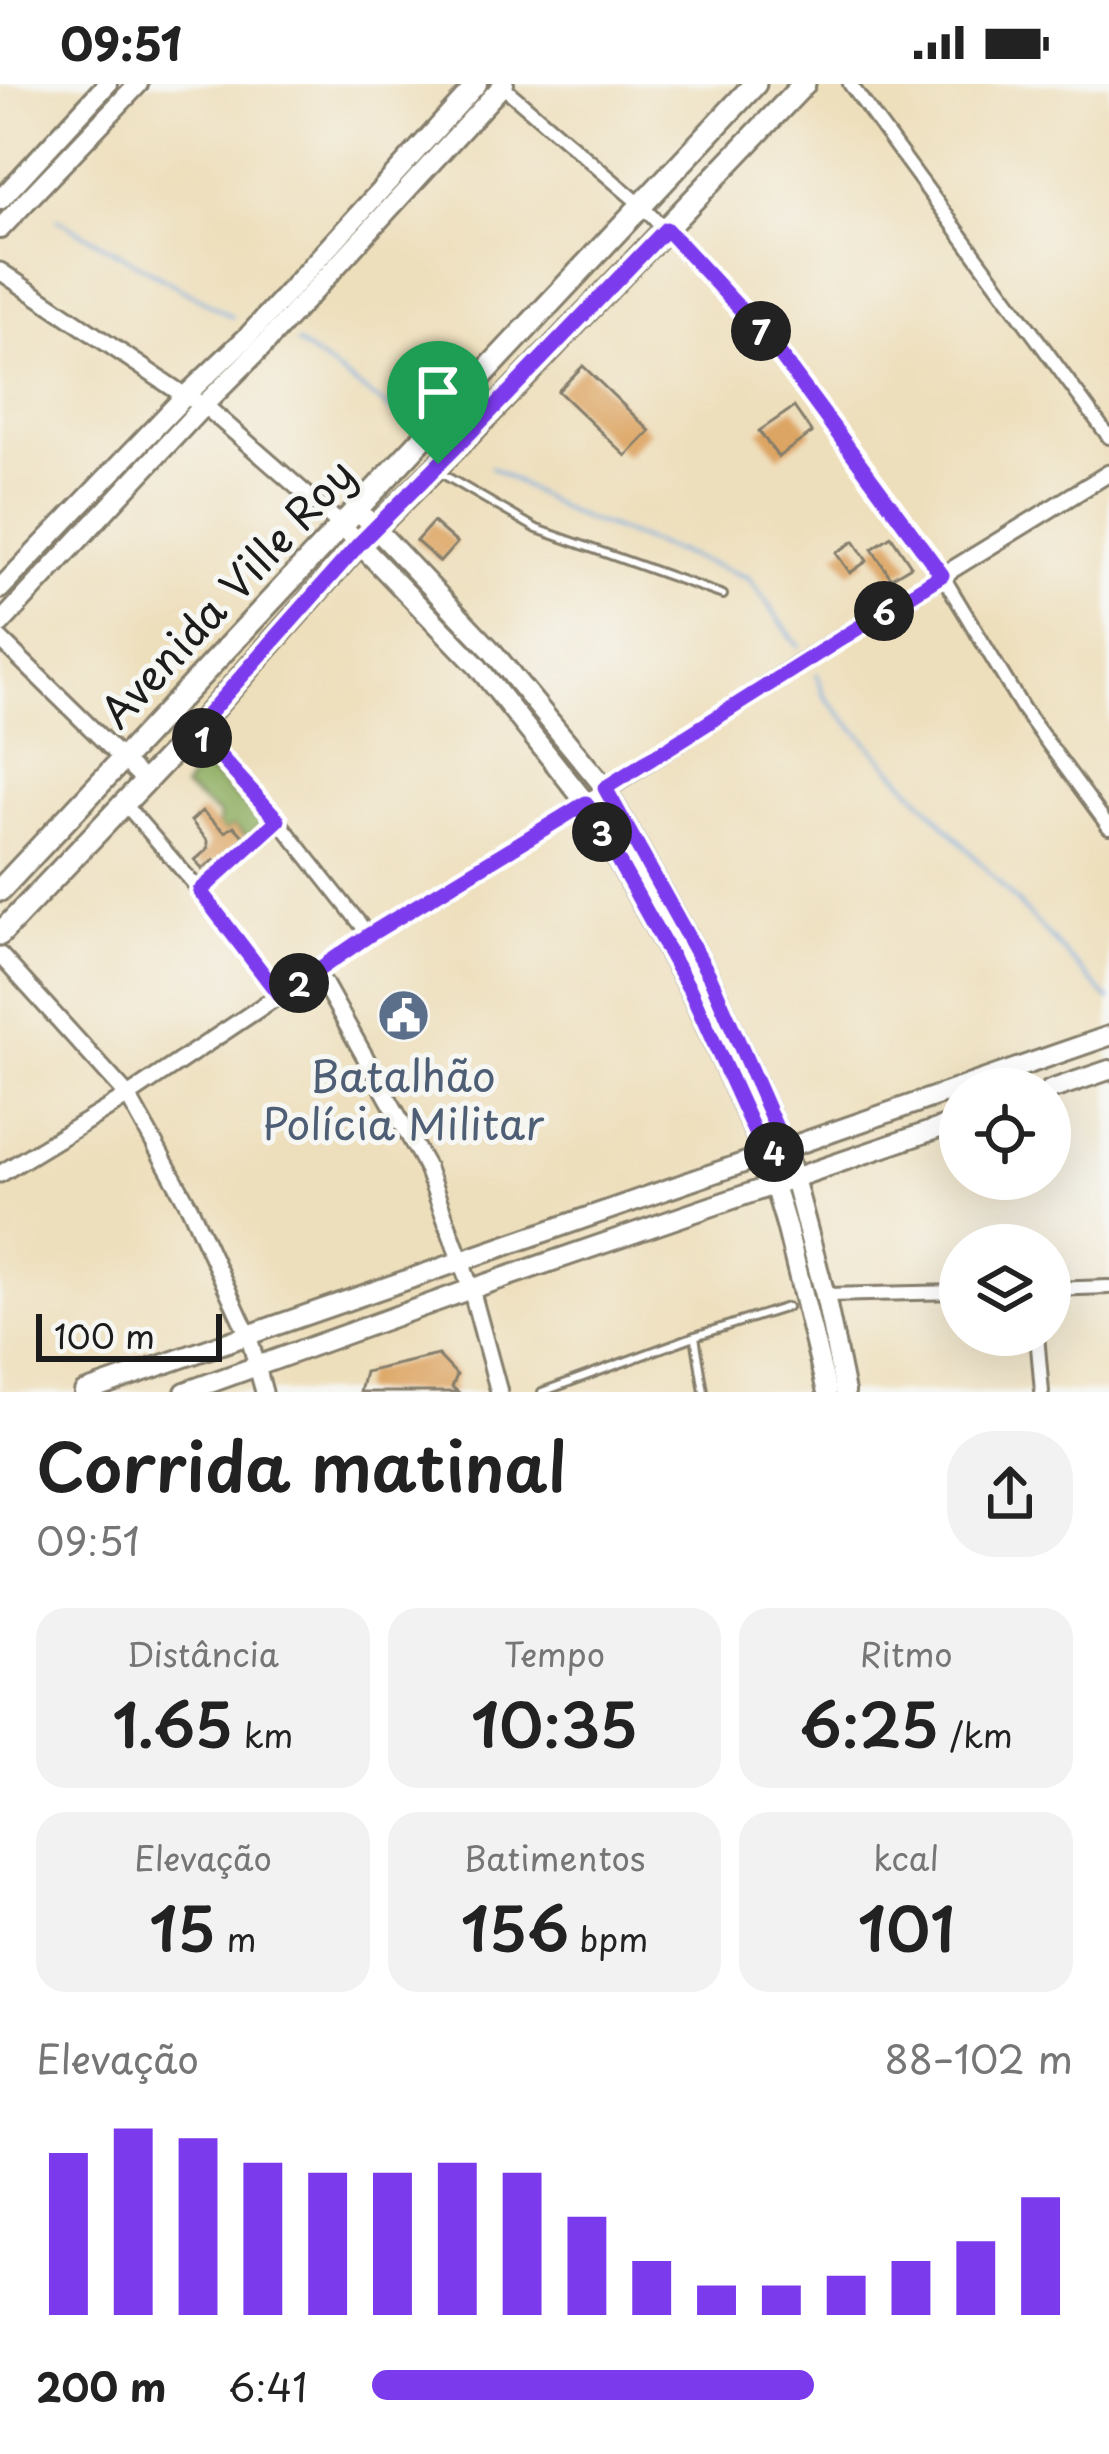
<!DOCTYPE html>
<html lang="pt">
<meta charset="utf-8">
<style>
body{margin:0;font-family:"Playpen Sans",sans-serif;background:#f2f2f2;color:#222;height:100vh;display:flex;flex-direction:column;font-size:45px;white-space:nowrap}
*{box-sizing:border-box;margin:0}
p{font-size:39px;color:#767676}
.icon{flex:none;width:66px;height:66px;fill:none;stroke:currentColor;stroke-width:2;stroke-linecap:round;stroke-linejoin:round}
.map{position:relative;height:1308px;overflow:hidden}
.sheet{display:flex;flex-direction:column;background:#fff;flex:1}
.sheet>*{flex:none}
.buttons{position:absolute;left:939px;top:984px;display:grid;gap:24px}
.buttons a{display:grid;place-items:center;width:132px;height:132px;border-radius:50%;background:#fff;box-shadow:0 12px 48px #0002;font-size:60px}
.scale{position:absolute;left:36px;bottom:30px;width:186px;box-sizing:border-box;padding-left:12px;border:6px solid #1c1c1c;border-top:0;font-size:33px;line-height:42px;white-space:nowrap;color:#1c1c1c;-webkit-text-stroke:9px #f6f6f2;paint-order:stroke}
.pin{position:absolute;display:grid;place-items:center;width:102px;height:102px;color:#fff;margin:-123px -51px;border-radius:50% 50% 50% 0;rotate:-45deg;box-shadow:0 0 12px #0007}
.pin .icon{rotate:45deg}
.km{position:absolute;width:60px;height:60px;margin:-30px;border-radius:50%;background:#222;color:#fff;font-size:33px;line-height:60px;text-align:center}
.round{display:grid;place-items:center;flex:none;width:126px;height:126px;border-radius:48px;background:#f2f2f2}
.head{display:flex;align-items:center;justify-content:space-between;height:204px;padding:0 36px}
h1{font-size:66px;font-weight:600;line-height:90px}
.figures{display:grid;grid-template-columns:repeat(3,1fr);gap:18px;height:204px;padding:12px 36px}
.figures div{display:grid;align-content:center;border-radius:30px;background:#f2f2f2;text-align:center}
.figures b{font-size:60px;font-weight:600}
.figures small{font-size:33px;font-weight:400}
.figures p{font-size:33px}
.chart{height:336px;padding:24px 36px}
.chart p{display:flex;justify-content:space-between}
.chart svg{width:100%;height:216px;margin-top:12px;stroke:#7c3aed;stroke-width:6}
ul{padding:0 36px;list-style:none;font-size:39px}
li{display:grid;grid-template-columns:192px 144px 1fr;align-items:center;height:90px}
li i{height:30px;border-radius:15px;background:#7c3aed}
.status{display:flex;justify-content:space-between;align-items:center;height:84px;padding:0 60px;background:#fff;direction:ltr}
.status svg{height:33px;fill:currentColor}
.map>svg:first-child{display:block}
.forest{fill:#8fae62;stroke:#56653f;stroke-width:3}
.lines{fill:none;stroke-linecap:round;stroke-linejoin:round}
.stream{stroke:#6fa6dd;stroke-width:3}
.building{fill:#dda564}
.service-casing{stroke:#857e6c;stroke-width:12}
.minor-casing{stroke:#857e6c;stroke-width:18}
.tertiary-casing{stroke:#857e6c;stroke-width:21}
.secondary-casing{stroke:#857e6c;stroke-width:24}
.primary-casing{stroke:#857e6c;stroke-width:27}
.service{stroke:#fff;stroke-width:6}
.minor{stroke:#fff;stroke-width:12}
.tertiary{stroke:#fff;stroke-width:15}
.secondary{stroke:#fff;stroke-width:18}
.primary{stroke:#fff;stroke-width:21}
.route-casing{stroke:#fff;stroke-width:24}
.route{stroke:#7c3aed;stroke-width:15}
.labels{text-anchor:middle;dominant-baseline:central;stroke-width:10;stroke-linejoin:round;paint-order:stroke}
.street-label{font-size:42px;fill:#1c1c1c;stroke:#f6f6f2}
.service-label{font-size:42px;fill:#4e5e75;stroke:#f6f6f2}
</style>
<div class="status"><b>09:51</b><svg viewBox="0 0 49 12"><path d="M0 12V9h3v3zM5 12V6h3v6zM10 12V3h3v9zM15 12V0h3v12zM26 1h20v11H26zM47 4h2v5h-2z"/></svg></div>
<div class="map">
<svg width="1109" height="1308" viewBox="0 0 1109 1308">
<rect width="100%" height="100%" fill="#f6f6f2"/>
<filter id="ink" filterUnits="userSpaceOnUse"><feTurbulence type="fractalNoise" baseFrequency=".00833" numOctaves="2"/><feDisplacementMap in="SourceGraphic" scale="24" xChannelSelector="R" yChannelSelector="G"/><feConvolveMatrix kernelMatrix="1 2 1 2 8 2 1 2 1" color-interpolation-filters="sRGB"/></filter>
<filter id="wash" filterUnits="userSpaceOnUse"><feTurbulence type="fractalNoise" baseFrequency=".004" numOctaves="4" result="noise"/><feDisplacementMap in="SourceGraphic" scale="48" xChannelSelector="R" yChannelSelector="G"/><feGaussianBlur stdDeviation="2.7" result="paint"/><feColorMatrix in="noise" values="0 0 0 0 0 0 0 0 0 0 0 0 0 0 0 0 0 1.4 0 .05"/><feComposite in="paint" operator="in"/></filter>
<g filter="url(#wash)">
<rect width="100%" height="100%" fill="#eedfbc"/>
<polygon class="forest" points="195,687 210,688 263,740 248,754 234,742 225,748 218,741 219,731 184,704"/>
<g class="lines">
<g class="stream">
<polyline points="57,135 232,233"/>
<polyline points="297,259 410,339"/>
<polyline points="491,383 570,429 749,494 799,563"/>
<polyline points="817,590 824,611 835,624 1109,916"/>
</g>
</g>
<g id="blocks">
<g class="building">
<polygon points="583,282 650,347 626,372 558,307"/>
<polygon points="794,323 812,349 778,373 759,347"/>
<polygon points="433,438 457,459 440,478 416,457"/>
<polygon points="891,452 911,482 891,494 872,465"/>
<polygon points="854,457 867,477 850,489 836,469"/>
<polygon points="202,727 225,748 234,742 244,753 217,780 214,776 202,785 195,776 208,765 208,757 191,737"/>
<polygon points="438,1271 457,1291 452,1303 458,1308 360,1308 365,1288"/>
</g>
</g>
</g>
<g filter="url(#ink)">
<use href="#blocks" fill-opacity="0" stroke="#857e6c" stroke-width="3"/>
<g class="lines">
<defs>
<g id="service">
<polyline points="437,387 537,445 723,511"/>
<polyline points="695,1252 704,1308"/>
<polyline points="542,1308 695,1252 787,1223"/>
</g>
<g id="minor">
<polyline points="850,0 1109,353"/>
<polyline points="501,1 640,120 769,256 942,491 1023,625 1109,743"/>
<polyline points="195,645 278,736 369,851"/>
<polyline points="124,719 200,807 280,912"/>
<polyline points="200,807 278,736"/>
<polyline points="1050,1205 1109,1203"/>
<polyline points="825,1211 960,1208"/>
<polyline points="1037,1251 1042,1308"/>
</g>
<g id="tertiary">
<polyline points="0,187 185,312 204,321 341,441"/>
<polyline points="0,555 146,698"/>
<polyline points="0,871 128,1012 190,1124 249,1253 264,1308"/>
<polyline points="317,887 426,1082 471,1205 499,1308"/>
<polyline points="0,1090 128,1012 369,851 586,719 797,581 1109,389"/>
</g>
<g id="secondary">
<polyline points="0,116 107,0"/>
<polyline points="0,145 138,0"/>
<polyline points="357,425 493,568 605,704 710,894 789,1075 825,1211 845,1308"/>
<polyline points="341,441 478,583 586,719 690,906 765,1071 786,1141 827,1308"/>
<polyline points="0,505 185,312 248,252 477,0"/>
<polyline points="0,540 204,321 264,261 504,0"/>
<polyline points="1050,1006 1109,986"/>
<polyline points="84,1308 1109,952"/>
<polyline points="185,1308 471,1205 960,1037"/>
</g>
<g id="primary">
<polyline points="0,806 755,0"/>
<polyline points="0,850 195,645 359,460 468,352 804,0"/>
</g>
</defs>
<use href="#service" class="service-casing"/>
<use href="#minor" class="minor-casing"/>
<use href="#tertiary" class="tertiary-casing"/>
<use href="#secondary" class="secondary-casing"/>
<use href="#primary" class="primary-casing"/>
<use href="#service" class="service"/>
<use href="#minor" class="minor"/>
<use href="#tertiary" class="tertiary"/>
<use href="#secondary" class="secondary"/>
<use href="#primary" class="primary"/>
</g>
</g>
<g class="lines" filter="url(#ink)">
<defs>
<polygon id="route" points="666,145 769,256 942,491 605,704 710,893 785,1064 765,1071 690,906 586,719 369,851 280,912 200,807 278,736 195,645 359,460 467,352"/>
</defs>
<use href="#route" class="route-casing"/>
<use href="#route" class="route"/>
</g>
<defs>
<symbol id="civic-disc" viewBox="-11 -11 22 22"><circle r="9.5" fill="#5c6f8a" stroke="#f6f6f2"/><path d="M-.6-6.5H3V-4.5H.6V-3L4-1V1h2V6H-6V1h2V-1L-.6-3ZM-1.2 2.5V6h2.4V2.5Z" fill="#fff"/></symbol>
</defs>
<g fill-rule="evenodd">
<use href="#civic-disc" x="374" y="902" width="59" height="59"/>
</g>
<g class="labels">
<g class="street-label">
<text transform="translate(226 508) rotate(-47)">Avenida Ville Roy</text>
</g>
<g class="service-label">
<text x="403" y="990">Batalhão<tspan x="403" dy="48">Polícia Militar</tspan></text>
</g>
</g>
</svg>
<div class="buttons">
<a><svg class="icon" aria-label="locate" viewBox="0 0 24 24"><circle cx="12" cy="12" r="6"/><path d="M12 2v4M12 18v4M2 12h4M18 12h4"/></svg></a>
<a><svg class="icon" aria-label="layers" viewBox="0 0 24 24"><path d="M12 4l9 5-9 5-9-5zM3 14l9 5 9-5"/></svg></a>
</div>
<div class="scale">100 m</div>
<div class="pin" style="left:438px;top:380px;background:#1e9e55"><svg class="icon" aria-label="arrive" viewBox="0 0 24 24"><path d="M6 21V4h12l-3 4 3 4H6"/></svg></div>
<b class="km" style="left:202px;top:654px">1</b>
<b class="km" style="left:299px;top:899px">2</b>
<b class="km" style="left:602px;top:748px">3</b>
<b class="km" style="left:774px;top:1068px">4</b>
<b class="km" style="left:884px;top:527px">6</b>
<b class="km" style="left:761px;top:247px">7</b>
</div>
<section class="sheet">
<div class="head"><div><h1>Corrida matinal</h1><p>09:51</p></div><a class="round"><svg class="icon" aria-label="share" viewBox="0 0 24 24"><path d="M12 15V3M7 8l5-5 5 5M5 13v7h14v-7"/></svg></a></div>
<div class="figures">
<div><p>Distância</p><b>1.65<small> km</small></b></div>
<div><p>Tempo</p><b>10:35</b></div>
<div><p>Ritmo</p><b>6:25<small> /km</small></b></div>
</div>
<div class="figures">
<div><p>Elevação</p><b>15<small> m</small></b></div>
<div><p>Batimentos</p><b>156<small> bpm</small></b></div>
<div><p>kcal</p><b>101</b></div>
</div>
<div class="chart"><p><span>Elevação</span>88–102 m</p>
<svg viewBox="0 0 160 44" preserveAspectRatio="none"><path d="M5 44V11M15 44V6M25 44V8M35 44V13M45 44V15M55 44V15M65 44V13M75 44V15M85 44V24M95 44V33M105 44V38M115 44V38M125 44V36M135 44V33M145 44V29M155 44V20"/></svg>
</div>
<ul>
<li><b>200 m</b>6:41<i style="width:63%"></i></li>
</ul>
</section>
